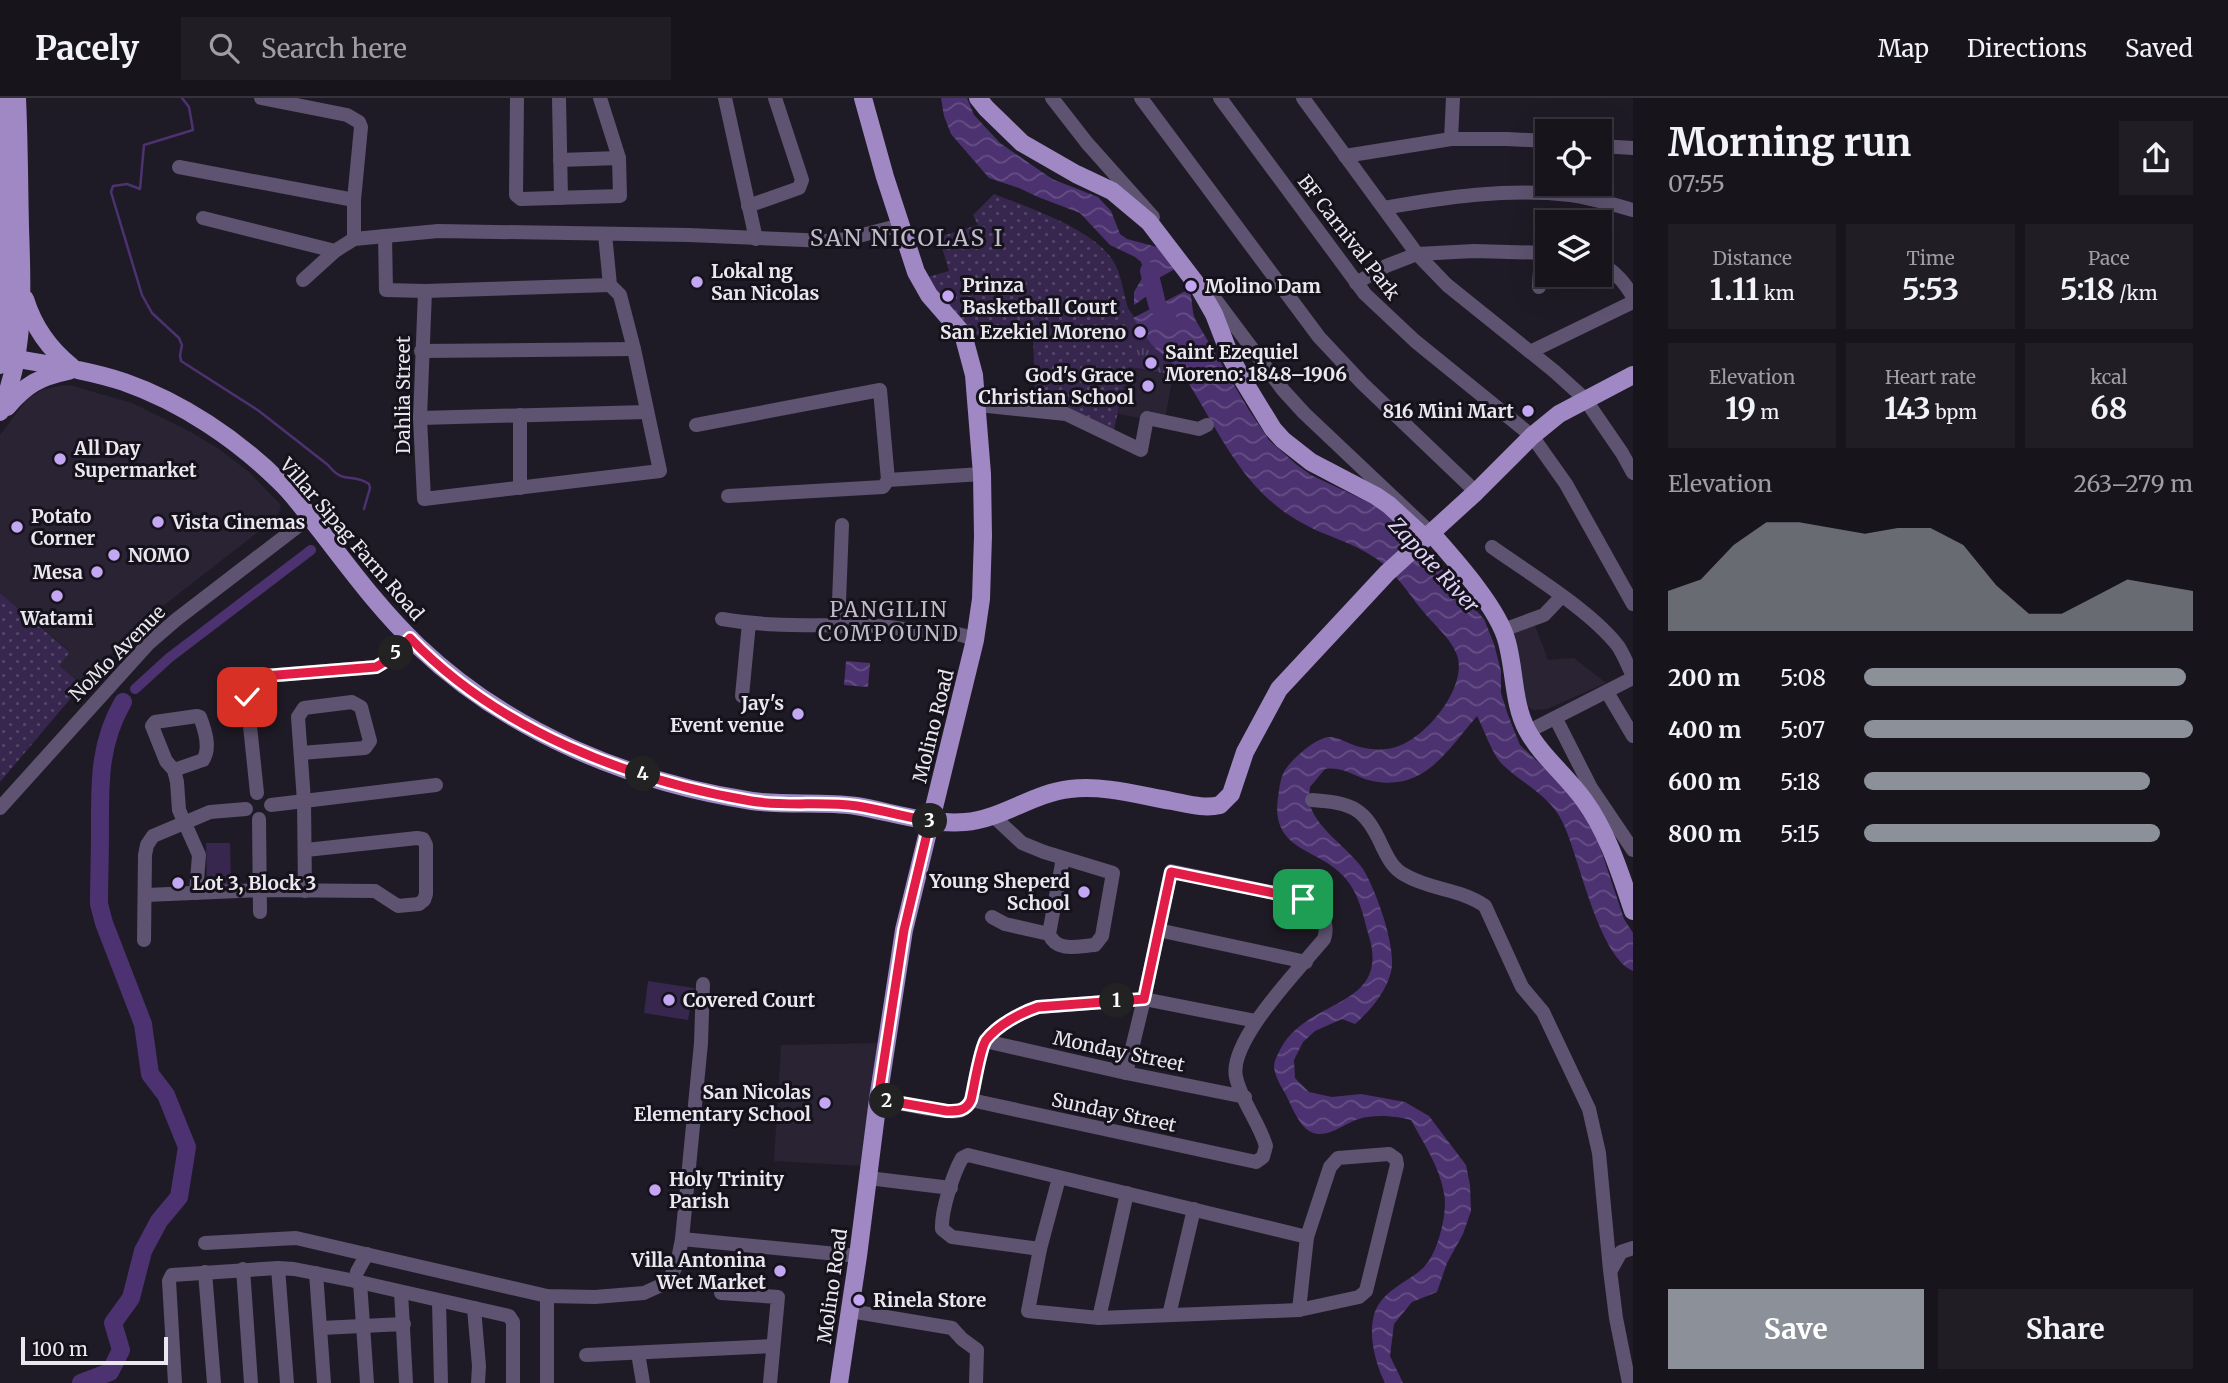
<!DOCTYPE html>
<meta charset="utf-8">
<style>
body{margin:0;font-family:Merriweather,serif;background:#201d25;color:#f1f3f6;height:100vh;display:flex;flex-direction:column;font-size:26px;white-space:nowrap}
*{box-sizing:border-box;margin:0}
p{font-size:23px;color:#9e9ea3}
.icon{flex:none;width:38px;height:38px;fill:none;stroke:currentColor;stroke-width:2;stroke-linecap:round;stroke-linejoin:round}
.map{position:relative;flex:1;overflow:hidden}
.side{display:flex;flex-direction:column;background:#17141c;width:595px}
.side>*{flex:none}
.fabs{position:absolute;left:1535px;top:21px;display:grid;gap:14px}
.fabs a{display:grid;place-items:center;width:77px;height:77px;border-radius:0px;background:#17141c;box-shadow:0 7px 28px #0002,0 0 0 2px #36333b;font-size:35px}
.scale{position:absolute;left:21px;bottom:18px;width:147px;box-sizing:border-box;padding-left:7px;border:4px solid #eae7ef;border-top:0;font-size:19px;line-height:24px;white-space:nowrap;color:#eae7ef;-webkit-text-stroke:5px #16121c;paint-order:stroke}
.pin{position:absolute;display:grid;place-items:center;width:60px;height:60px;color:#fff;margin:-30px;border-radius:14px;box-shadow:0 4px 10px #0006}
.km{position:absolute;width:35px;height:35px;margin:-18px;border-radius:50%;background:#222;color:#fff;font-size:19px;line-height:35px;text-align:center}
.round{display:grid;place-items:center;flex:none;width:74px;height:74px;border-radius:0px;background:#201d25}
.head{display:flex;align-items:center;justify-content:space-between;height:119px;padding:0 35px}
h1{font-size:38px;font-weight:700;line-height:52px}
.metrics{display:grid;grid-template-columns:repeat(3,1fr);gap:10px;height:119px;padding:7px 35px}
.metrics div{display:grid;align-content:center;border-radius:0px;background:#201d25;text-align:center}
.metrics b{font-size:30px;font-weight:700}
.metrics small{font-size:19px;font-weight:400}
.metrics p{font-size:19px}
.chart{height:196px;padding:14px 35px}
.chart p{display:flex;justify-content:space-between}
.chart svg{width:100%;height:126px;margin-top:7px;fill:#8c9099;opacity:.7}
.button{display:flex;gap:14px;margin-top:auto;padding:14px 35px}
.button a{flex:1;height:80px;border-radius:0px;background:#8c9099;color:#fff;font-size:28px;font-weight:700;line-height:80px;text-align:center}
.button a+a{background:#201d25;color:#f1f3f6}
ul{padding:0 35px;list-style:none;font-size:23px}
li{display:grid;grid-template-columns:112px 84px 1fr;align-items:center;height:52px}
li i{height:18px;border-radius:9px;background:#8c9099}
header{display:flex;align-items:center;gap:42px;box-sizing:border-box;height:98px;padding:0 35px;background:#17141c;border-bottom:2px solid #36333b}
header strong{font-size:33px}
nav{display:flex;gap:38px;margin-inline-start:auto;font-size:24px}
.search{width:490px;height:63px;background:#201d25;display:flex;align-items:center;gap:18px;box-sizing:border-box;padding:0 24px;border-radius:0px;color:#9e9ea3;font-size:26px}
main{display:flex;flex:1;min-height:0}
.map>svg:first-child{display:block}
.built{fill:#292334}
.grass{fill:url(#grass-dots)}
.park{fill:url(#park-tufts)}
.garden{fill:#37274e}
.water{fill:url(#water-waves)}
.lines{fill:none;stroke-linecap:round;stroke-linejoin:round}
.stream{stroke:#4c3270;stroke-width:2.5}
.canal{stroke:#4c3270;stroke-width:10}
.river{stroke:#4c3270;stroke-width:18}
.minor{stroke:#5e5370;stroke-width:14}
.major{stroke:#9f88c4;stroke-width:18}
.route-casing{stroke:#fff;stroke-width:14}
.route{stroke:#e11d48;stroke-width:9}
.poi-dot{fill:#c3a7f2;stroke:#16121c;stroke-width:2.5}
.labels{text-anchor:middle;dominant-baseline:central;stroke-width:6;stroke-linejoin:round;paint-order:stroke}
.street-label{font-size:19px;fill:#eae7ef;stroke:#16121c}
.poi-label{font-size:19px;font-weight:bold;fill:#eae7ef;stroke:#16121c;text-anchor:start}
.water-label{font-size:21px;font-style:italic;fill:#e0d3f9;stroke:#16121c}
.neighbourhood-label{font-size:21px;letter-spacing:2px;fill:#c0bbca;stroke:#16121c}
.quarter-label{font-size:23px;letter-spacing:2px;fill:#c0bbca;stroke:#16121c}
</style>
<header>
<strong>Pacely</strong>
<div class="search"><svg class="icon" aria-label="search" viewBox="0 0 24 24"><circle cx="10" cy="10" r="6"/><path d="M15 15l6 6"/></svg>Search here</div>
<nav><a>Map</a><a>Directions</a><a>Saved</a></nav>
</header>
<main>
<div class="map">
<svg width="1633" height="1285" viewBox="0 0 1633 1285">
<defs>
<pattern id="grass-dots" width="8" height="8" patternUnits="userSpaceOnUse" patternTransform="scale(1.75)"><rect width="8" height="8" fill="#37274e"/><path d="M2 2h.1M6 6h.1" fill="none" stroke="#544668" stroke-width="1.8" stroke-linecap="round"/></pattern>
<pattern id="park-tufts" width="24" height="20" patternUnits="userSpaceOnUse" patternTransform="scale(1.75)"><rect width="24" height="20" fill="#37274e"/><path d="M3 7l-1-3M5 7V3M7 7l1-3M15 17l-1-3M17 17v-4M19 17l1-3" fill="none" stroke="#544668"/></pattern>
<pattern id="water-waves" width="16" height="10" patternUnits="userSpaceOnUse" patternTransform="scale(1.75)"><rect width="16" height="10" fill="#4c3270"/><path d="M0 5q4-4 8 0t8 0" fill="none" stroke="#665085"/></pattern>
</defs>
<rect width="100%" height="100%" fill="#1f1b26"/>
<g class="built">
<polygon points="1128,269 1173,278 1165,320 1145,321 1118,316"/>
<polygon points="63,287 73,288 132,305 187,332 219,351 249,374 280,406 281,409 277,419 145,522 126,540 82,587 58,568 70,553 0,495 0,337 27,301 42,292"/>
<polygon points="1534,525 1548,562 1574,560 1606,585 1547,611 1534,612 1528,609 1511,531"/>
<polygon points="880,945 864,1068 774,1063 781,947"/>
</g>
<g class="grass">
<path d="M994,96C1028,110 1099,132 1116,168C1122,181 1124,197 1128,210L1124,212L1137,266L1136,270L1128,269L1113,336L1055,312L1056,298L1035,294L1033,237L968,239L924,180L949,173L939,139L978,127L973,117Z"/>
<polygon points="0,495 70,554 59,568 82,587 0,684"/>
</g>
<polygon class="park" points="1128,210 1156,251 1180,273 1175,278 1136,270 1124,212"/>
<g class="garden">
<polygon points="206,745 230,745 231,789 207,789"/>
<polygon points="648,883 694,890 688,922 644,915"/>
</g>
<g class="water">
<polygon points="941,0 967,0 974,17 1000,45 1052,81 1098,99 1111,113 1120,136 1127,141 1157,149 1175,171 1157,181 1160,189 1134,207 1134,194 1145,175 1141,164 1135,159 1110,147 1080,115 1038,99 1019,90 989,80 951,36 944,18"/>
<path d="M1189,191C1193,201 1191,210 1195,221L1247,309L1269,342L1297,367L1311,377L1389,414L1429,455L1464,499L1484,521L1494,546L1501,573V595L1508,617L1520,647L1553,678L1581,709L1596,737L1624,821L1633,835V873C1598,858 1579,758 1563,725C1550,697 1522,686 1502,666C1492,656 1484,631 1477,618C1448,651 1425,694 1372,683C1354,679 1344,668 1325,671L1310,689C1309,696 1308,704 1311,710C1320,733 1349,751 1363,771C1376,792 1397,850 1391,874C1386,894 1370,913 1355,926L1342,921L1315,933L1303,944L1294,962L1295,980L1309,994L1332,999L1361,996L1405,1004L1429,1018L1466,1067L1470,1087L1471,1113L1463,1136L1447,1165L1437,1194L1412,1204L1394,1226L1390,1258L1403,1285H1385C1374,1263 1364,1224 1381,1203C1392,1189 1410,1182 1423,1170C1438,1156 1448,1114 1444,1095C1439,1068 1424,1046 1411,1022C1396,1018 1374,1016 1359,1021C1344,1025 1327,1042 1311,1034C1299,1028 1292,1009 1286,997C1282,990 1277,982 1275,974C1272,965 1277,958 1281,950C1308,899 1393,911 1368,835C1363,817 1359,796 1346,781C1320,749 1270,755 1278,699C1280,688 1280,677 1288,668C1296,658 1316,640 1329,639C1340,639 1350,647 1360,649C1368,651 1378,652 1386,651C1419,650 1469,591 1457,557C1451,540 1433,526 1422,512C1405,491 1393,470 1369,456C1356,448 1342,443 1328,437C1304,428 1281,414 1263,396C1229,362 1210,318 1184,278C1176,267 1165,260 1156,251C1147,242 1140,230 1133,220Z"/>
<polygon points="846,563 870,565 868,589 844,587"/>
</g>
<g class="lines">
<path class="stream" d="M182,0L189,9L193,32L144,47L140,91L127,86L113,88L111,94L142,197L152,215L179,240L182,247L180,257L181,263L259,313L328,367C345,388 351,374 369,386L370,390L364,411"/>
<polyline class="canal" points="135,591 169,560 311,452"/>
<g class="river">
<polyline points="1149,173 1157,206 1171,227"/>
<path d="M81,1285L110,1274L121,1252L113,1225L131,1200L143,1153L159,1123L179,1099L187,1049L166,997L150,976L143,926L104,825L99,806C99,782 100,759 100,735C100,687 98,647 123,604"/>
</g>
<g class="minor">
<polyline points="261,0 347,17 359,24 361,29 354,102 354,141"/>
<polyline points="517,0 516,97 521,101 620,98 619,60 600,0"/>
<polyline points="559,0 561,100"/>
<polyline points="725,0 756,141"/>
<polyline points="1052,0 1087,45 1153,119"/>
<polyline points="1141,0 1319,239 1362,285 1476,394"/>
<polyline points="1220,0 1365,196 1415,243 1532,338 1566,386 1633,506"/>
<polyline points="1303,0 1417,156 1447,187 1554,273 1585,301 1622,355 1633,375"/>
<polyline points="1451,41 1453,0"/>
<polyline points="1600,48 1633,50"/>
<polyline points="1345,58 1451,41 1507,41 1547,43"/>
<polyline points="560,62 619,60"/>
<polyline points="179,69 354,102"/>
<polyline points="748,108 799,90 802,82 775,0"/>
<path d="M1384,110C1445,99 1508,90 1570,97C1592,100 1612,106 1633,112"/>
<polyline points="203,120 335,153"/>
<polyline points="385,138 386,192 425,193 610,187"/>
<path d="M1600,166C1615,172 1625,185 1633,199"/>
<polyline points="303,182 335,153 354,141 438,133 689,137 828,143 847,141 901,127"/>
<polyline points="1356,185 1386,168 1417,156 1474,153 1547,155"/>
<polyline points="1539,189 1541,154"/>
<polyline points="425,193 420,320 424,401 660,373 634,251 620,197 610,187 605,136"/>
<polyline points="1209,193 1283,292 1304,315 1432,436"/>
<polyline points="421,253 634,251"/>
<polyline points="1530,254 1633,204"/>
<polyline points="978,307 1066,316 1141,352 1147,320 1199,331 1207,327"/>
<polyline points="520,317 520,390"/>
<polyline points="420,320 647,314"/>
<polyline points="696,327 880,292 888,382 883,389 728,398"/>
<polyline points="888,382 982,376"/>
<path d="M1492,449C1530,476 1590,512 1618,548C1624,557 1628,568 1633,578"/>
<path d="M722,521C774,530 827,526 879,528C888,528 897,531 906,531C928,533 955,532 975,542"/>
<polyline points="838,529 842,427"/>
<polyline points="1503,532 1544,517 1562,498"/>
<polyline points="1607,594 1633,638"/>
<polyline points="742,598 749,525"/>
<polyline points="1556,621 1591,690 1633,752"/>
<polyline points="1527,634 1633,580"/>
<polyline points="301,655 365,650 370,643 361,609 352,604 304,610 298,619 304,703 305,793"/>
<path d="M174,672L203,662C211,650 205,632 200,619L197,618L155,624L152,628L166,663L174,672L177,684L179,712L199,757L196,795"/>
<path d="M257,695L247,599C251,588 253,583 265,578L376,569L391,560L410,540"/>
<path d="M1312,702C1353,705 1365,710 1382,748C1388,760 1393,771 1405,777C1430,792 1461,791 1485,808L1522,889L1543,914L1589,1011L1599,1055L1610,1172L1616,1220L1629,1285"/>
<polyline points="271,707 436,687"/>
<polyline points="0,710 148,546 177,521 310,419"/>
<path d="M992,717L1022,745L1044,754L1113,775L1102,838L1095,847C1078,848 1057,855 1049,836L1063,760"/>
<polyline points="259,721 260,814"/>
<polyline points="146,797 260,792 375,793 398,808 419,806 424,802 426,796 426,747 423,741 417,740 306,752"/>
<polyline points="992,819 1005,826 1049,836"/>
<polyline points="1158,832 1306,864"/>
<polyline points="144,842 145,757 147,747 153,738 210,714 246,711"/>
<polyline points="985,943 1126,975 1245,999"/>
<path d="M878,1001C895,1004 945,1016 959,1013C965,1011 968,1008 971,1002C974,990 980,950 986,942C998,927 1020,915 1038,909L1144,901L1256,923"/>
<path d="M971,1002L1256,1064L1263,1059L1266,1048C1259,1024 1241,1003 1236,979C1228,943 1301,869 1324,841C1328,830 1324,820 1319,810L1303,801L1171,773L1144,901L1126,975"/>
<polygon points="1389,1056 1396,1061 1397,1067 1366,1193 1359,1199 1299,1212 1307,1139 1330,1069 1338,1060"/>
<polyline points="868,1080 951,1090"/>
<polyline points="1059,1080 1040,1151 1028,1213 1099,1220 1299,1212"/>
<polyline points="682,1141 858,1158"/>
<polyline points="205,1145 296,1140 547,1198 595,1199 644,1195 668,1184 677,1166 682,1141 701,945 703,886"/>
<path d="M1040,1151L952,1139L942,1131C941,1113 953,1076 962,1060L968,1057L1307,1139"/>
<polyline points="278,1170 287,1285"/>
<polyline points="243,1171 251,1285"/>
<polyline points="1611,1172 1621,1154 1633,1150"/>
<polyline points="205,1174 214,1285"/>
<polyline points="316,1175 324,1285"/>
<polyline points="355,1183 357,1174 367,1156"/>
<polyline points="360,1184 367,1285"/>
<polyline points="401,1194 406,1285"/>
<polyline points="721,1195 778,1199 770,1285"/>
<polyline points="439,1203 441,1285"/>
<polyline points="474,1210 479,1268 478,1285"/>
<polyline points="850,1213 952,1230 962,1241 977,1252 976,1285"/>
<polyline points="1169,1217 1194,1111"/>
<polyline points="1099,1220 1127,1095"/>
<polyline points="321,1230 404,1226"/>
<polyline points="638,1255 643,1285"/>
<polyline points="586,1257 773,1248"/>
<polyline points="175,1285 169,1183 172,1177 278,1170 294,1171 355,1183 509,1218 513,1224 513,1285"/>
<polyline points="547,1285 547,1198"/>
</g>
<g class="major">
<polyline points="978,0 986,10 1022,45 1076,76 1112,93 1149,124 1198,188 1214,216 1231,260 1243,282 1273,331 1283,342 1311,364 1376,398 1389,407 1425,440"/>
<path d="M25,201C34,230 49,251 72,269"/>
<path d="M2,258C43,266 84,271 124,284C181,304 237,341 280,384C295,398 307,416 320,432C351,472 381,513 418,548C508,634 630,684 752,703C787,708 821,703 856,708C892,714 928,727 965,724C1002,721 1033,695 1070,691C1104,687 1138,697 1172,703C1188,706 1204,711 1220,707L1231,696L1245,654L1279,591L1387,475L1476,394L1532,338L1559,316L1633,277"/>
<polyline points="0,267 5,235 6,208 0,0"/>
<path d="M7,309C26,286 40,279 68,273"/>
<path d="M0,314C26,254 22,192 20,129C19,86 19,43 17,0"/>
<path d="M1432,436C1455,462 1499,511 1507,544C1515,573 1513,606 1527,632C1541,658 1566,677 1584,702C1608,735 1620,775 1633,813"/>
<polyline points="839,1285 858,1158 878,1001 904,832 975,542 981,501 983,438 982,376 974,277 963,236 929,197 916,174 885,79 863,0"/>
</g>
</g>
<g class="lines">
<defs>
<path id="route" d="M247,599C251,588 253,582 265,578L376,569L391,560L410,540C498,632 628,682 751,703C786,709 822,703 857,708C882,712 906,719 930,723L904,832L878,1001L947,1013C958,1013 966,1013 971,1002C974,990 980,950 986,942C998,927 1020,915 1038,909L1144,901L1171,774L1303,801"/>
</defs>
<use href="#route" class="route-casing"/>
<use href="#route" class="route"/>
</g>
<g class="poi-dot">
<circle cx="697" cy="184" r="7"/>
<circle cx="1191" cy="188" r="7"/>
<circle cx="948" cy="198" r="7"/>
<circle cx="1140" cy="234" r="7"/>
<circle cx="1151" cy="265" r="7"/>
<circle cx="1148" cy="288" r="7"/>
<circle cx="1528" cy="313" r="7"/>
<circle cx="60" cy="361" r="7"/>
<circle cx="158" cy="424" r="7"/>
<circle cx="17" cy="429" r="7"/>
<circle cx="114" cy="457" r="7"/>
<circle cx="97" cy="474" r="7"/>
<circle cx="57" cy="498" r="7"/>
<circle cx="798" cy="616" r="7"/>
<circle cx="178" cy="785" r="7"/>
<circle cx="1084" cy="794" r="7"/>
<circle cx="669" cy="902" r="7"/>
<circle cx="825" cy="1005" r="7"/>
<circle cx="655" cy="1092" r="7"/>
<circle cx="780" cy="1173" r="7"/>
<circle cx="859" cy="1202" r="7"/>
</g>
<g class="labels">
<g class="street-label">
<text transform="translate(1349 139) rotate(52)">BF Carnival Park</text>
<text transform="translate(403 297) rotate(-90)">Dahlia Street</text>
<text transform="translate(352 441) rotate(49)">Villar Sipag Farm Road</text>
<text transform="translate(117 555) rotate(-45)">NoMo Avenue</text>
<text transform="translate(933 628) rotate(-76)">Molino Road</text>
<text transform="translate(1119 953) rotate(12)">Monday Street</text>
<text transform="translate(1114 1014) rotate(12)">Sunday Street</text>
<text transform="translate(832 1188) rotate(-82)">Molino Road</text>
</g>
<g class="poi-label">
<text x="711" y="173">Lokal ng<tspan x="711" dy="22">San Nicolas</tspan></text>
<text x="962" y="187">Prinza<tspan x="962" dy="22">Basketball Court</tspan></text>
<text x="1205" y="188">Molino Dam</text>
<text x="1126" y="234" text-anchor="end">San Ezekiel Moreno</text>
<text x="1165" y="254">Saint Ezequiel<tspan x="1165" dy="22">Moreno: 1848–1906</tspan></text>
<text x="1134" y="277" text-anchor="end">God's Grace<tspan x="1134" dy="22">Christian School</tspan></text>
<text x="1514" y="313" text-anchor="end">816 Mini Mart</text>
<text x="74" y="350">All Day<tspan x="74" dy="22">Supermarket</tspan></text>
<text x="31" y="418">Potato<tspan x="31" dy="22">Corner</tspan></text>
<text x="172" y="424">Vista Cinemas</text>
<text x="128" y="457">NOMO</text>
<text x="83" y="474" text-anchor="end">Mesa</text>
<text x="57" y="520" text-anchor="middle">Watami</text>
<text x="784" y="605" text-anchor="end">Jay's<tspan x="784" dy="22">Event venue</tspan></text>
<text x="1070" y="783" text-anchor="end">Young Sheperd<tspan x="1070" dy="22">School</tspan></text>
<text x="192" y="785">Lot 3, Block 3</text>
<text x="683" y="902">Covered Court</text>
<text x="811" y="994" text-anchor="end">San Nicolas<tspan x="811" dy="22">Elementary School</tspan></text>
<text x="669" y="1081">Holy Trinity<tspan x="669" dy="22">Parish</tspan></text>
<text x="766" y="1162" text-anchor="end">Villa Antonina<tspan x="766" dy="22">Wet Market</tspan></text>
<text x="873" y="1202">Rinela Store</text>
</g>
<g class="water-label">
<text transform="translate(1434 467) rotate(47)">Zapote River</text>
</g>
<g class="neighbourhood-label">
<text x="889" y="511">PANGILIN<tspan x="889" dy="24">COMPOUND</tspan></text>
</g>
<g class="quarter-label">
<text x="907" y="139">SAN NICOLAS I</text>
</g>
</g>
</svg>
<div class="fabs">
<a><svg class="icon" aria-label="locate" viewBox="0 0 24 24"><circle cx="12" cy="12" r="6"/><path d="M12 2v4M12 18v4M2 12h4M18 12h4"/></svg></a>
<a><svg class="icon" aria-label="layers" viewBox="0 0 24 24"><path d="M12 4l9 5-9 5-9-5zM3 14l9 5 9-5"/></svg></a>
</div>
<div class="scale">100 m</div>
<div class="pin" style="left:1303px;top:801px;background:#1e9e55"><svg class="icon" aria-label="arrive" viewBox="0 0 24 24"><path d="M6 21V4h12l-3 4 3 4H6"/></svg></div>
<div class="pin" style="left:247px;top:599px;background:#d93025"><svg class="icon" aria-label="check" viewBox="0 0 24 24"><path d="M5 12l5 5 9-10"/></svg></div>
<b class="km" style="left:1117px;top:903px">1</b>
<b class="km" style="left:887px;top:1003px">2</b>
<b class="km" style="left:930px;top:723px">3</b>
<b class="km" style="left:643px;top:676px">4</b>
<b class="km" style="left:396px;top:555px">5</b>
</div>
<section class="side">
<div class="head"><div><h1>Morning run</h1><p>07:55</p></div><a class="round"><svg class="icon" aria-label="share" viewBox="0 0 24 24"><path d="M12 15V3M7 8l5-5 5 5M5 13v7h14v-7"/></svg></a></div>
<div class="metrics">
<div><p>Distance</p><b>1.11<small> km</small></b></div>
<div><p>Time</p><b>5:53</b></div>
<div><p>Pace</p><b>5:18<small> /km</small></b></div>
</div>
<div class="metrics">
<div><p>Elevation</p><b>19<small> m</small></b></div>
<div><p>Heart rate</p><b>143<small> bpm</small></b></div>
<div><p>kcal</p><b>68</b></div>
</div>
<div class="chart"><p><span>Elevation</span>263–279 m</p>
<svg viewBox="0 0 160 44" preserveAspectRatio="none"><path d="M0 44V30L10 26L20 14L30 6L40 6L50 8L60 10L70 8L80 8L90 14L100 28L110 38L120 38L130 32L140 26L150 28L160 30V44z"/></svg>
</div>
<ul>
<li><b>200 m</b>5:08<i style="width:98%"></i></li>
<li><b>400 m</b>5:07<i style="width:100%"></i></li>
<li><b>600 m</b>5:18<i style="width:87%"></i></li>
<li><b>800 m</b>5:15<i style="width:90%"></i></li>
</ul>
<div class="button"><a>Save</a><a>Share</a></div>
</section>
</main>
